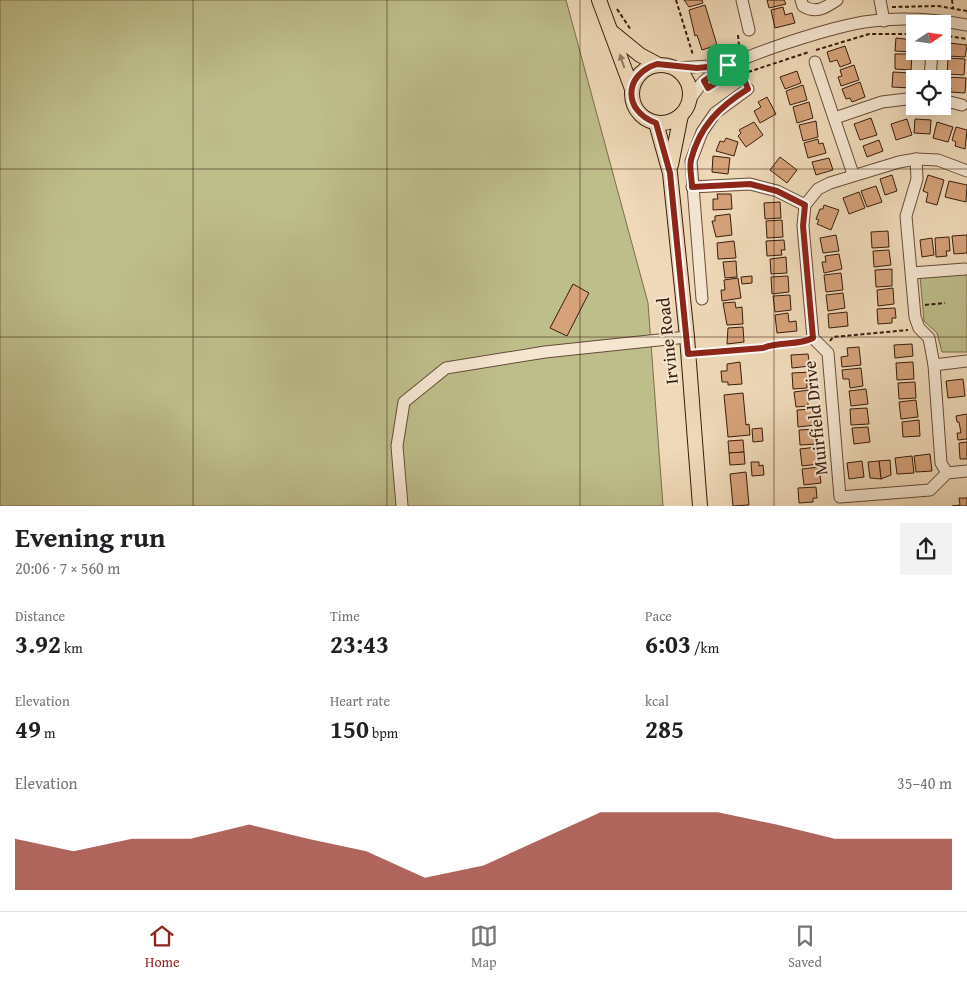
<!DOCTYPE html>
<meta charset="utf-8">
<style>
body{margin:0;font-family:"Gentium Book Plus",serif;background:#f2f2f2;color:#202124;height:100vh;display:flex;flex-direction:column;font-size:19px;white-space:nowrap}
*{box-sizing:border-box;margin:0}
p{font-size:16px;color:#757577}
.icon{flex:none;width:28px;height:28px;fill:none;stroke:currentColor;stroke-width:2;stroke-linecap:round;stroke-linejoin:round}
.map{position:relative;height:506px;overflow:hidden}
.side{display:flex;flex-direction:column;background:#fff;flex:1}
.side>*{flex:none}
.needle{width:32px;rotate:77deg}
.controls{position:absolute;left:906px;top:15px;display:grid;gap:10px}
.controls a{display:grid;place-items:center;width:45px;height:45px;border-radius:0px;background:#fff;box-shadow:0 5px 20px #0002;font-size:25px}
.pin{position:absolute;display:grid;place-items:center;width:42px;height:42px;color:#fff;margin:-21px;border-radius:10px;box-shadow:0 2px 8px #0006}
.round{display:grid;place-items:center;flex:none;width:52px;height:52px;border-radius:0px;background:#f2f2f2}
.overview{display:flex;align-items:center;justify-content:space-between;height:85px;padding:0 15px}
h1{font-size:28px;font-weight:700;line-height:38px}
.metrics{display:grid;grid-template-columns:repeat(3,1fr);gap:8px;height:85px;padding:5px 15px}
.metrics div{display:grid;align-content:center}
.metrics b{font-size:25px;font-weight:700}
.metrics small{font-size:14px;font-weight:400}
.metrics p{font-size:14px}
.chart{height:140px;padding:10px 15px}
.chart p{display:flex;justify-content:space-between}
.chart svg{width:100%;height:90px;margin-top:5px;fill:#8f2418;opacity:.7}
.dock{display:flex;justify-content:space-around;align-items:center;height:70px;border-top:1px solid #e0e0e0;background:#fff;font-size:14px;color:#757577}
.dock a{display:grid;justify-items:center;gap:2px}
.dock .current{color:#8f2418}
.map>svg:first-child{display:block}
.green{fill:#bebe8b;stroke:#7b6d4b}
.building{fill:#d6a27a;stroke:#381c0b}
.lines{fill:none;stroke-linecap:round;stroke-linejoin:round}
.minor-casing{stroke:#664b36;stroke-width:13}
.major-casing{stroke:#381c0b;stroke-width:16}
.path{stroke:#381c0b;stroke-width:2;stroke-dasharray:4 2.5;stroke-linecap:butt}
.minor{stroke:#f5e6d1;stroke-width:11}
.major{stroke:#efd9b8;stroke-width:14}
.oneway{fill:#947a62}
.route-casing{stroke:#fff;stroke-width:10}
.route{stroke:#8f2418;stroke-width:6}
.grid{fill:none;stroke:#381c0b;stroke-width:1;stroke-opacity:0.55}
.labels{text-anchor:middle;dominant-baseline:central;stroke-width:4;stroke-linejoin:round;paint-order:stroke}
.street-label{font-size:18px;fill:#381c0b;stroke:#f5e6d1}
</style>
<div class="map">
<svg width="967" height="506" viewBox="0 0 967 506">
<rect width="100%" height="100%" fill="#efd9b8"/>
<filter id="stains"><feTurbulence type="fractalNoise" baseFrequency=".004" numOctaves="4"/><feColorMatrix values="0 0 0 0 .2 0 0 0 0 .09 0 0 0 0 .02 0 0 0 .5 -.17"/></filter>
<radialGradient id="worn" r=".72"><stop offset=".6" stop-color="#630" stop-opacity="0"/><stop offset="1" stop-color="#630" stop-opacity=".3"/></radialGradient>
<g class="green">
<polygon points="0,0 566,0 648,303 663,506 0,506"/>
<polygon points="967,273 967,352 942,352 937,333 924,321 920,276"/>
</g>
<g class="building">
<polygon points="684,0 702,0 703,3 689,7"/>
<polygon points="767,0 784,0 786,4 769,8"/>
<polygon points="705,5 717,45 702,50 697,35 695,36 689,10"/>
<polygon points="783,7 785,15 792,13 795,23 775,28 771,10"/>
<polygon points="896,38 913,40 912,52 895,51"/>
<polygon points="949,43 967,45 965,57 948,56"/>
<polygon points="845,46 851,63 840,67 837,60 830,62 827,52"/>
<polygon points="895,54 912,54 911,70 895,69"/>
<polygon points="948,58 965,59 964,75 947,74"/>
<polygon points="854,65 859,80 841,86 838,77 842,76 840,70"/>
<polygon points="797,71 801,83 785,89 780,77"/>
<polygon points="893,72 911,73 910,88 892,87"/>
<polygon points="947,77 966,78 965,93 950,92 951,88 947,88"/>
<polygon points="860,82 865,97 852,102 850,98 846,99 842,89"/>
<polygon points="803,85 807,100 790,105 786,91"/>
<polygon points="767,97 776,114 760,123 754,111 761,107 758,102"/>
<polygon points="809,102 813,118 797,123 793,107"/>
<polygon points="871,118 877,135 860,140 854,124"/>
<polygon points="907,119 912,135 896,140 891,124"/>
<polygon points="915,119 931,120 930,134 914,133"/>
<polygon points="816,121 818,137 803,141 799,125"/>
<polygon points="754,122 763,135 746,147 738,136 741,133 739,130"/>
<polygon points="937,122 953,127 948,142 933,138"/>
<polygon points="956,127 967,130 965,149 955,146 956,142 952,140"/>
<polygon points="726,138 738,142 734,156 716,151 720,141 724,142"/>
<polygon points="818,139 819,144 823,143 826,153 808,158 804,143"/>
<polygon points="879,140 883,151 867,157 863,146"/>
<polygon points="713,156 730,158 728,174 712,172"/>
<polygon points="780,157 797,170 787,183 770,170"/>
<polygon points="829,158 833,170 816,175 812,162"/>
<polygon points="892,175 897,191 885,195 880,179"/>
<polygon points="928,175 944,180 937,205 926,202 928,193 923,191"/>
<polygon points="949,181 967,185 966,202 945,197"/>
<polygon points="876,186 882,202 867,207 861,191"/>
<polygon points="859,192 865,208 849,214 843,198"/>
<polygon points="717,194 731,194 732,209 713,210 713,199 718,199"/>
<polygon points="780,202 781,218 765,219 764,203"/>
<polygon points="824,205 839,210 831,230 817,224 819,220 816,219 820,209 823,209"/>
<polygon points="730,214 732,235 716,237 712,221 715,221 715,216"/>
<polygon points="782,220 783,237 767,238 766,221"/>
<polygon points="888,231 889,247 872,248 871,232"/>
<polygon points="836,235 839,251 823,253 820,238"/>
<polygon points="967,235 967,253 954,254 952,236"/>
<polygon points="949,237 950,251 946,251 947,256 936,257 935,238"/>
<polygon points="932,238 934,255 922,257 920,240"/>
<polygon points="784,240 785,250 781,250 782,255 767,256 766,241"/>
<polygon points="734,241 736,258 718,259 717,243"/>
<polygon points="889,250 891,265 874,267 873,251"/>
<polygon points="839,254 842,269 824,273 822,262 826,262 825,256"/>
<polygon points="786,257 787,273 771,274 770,259"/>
<polygon points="736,261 737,277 725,278 723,262"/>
<polygon points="892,269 892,286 876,287 875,270"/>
<polygon points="841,273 843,290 826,292 824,275"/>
<polygon points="752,276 752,283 742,284 741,277"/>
<polygon points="788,276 789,292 772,294 771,277"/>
<polygon points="738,278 741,298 722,301 721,290 725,290 724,280"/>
<polygon points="573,284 589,293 567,336 550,328"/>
<polygon points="893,288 894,304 878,306 877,290"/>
<polygon points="843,293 845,308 828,311 826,295"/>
<polygon points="790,295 791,310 775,312 773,296"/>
<polygon points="735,302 736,308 742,307 743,324 727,325 723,303"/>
<polygon points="895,308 896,318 892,318 892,323 878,324 877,309"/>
<polygon points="847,312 848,326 829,328 828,314"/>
<polygon points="788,313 789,322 796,321 797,331 777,333 775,315"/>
<polygon points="743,327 744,342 727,344 728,328"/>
<polygon points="912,344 913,356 895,358 894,345"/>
<polygon points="859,347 861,365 842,367 841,357 848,356 847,348"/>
<polygon points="808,354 810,366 792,368 791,355"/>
<polygon points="740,362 742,384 728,385 728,382 722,382 721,371 727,371 727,364"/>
<polygon points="913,362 914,379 897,380 896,363"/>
<polygon points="861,368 863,386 850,388 849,379 843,379 842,370"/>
<polygon points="811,372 811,383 807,383 807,388 793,389 792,373"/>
<polygon points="963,379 965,396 948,398 946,381"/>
<polygon points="915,382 916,398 899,399 898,383"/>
<polygon points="866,389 868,404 851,406 849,391"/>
<polygon points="809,390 811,401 808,401 808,406 796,407 794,392"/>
<polygon points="743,393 746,425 749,424 750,435 728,437 724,395"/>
<polygon points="916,400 918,417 901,419 899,402"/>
<polygon points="867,408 869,424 851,425 850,409"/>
<polygon points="813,409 815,425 798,427 797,410"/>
<polygon points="967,414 967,439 958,440 957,433 961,433 959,422 957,422 956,416"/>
<polygon points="919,420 920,436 903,437 902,422"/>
<polygon points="868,427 870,442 854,444 852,428"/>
<polygon points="762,428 763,441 753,442 752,429"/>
<polygon points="816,429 817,444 800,445 799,430"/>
<polygon points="743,440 744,452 729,453 728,441"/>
<polygon points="967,442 967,459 960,459 959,443"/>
<polygon points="817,447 819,464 802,466 800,449"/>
<polygon points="744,452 745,464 730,465 729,453"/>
<polygon points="930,454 932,471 916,472 914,456"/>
<polygon points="912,456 914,473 897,474 895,458"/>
<polygon points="890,460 891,475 881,479 879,461"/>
<polygon points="862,461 864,477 849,479 847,463"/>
<polygon points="879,461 881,479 870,478 868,462"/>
<polygon points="751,462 759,462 759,466 763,465 764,475 752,476"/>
<polygon points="819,467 821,483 804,485 802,469"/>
<polygon points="746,472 749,505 733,506 730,474"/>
<polygon points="816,487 817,498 813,498 813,502 799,503 798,488"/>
<polygon points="959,498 967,498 967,506 952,506 960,505"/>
</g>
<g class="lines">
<defs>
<g id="minor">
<polyline points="742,0 749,30"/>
<path d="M801,0L803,6C816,14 825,8 837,0"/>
<polyline points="880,0 884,21"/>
<polyline points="815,62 853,174"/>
<polyline points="675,68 726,65"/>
<polyline points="930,79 932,51"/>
<path d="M690,99C694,94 699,86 704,81C728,58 830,28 864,22C897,17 934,19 967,25"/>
<polyline points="942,100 962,105"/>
<polyline points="835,118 882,102 915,98"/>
<polyline points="916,159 917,179 906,216 915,317 919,328 929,338 934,365 941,463 947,473"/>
<polyline points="967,171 938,160 916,159 899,162 830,183 818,189 805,205 803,226 813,338 828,353 840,497 930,490 947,473 967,471"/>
<polyline points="692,187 750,184 777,191 805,205"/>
<polyline points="912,273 965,269"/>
<polyline points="702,299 691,161 702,132 715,113 748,89"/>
<polyline points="934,365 967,361"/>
<polyline points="402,506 397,446 404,402 446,368 545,352 687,337"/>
</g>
<g id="major">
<polyline points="599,0 632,89"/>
<polyline points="613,33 640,55 657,64"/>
<circle cx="661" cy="94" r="29"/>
<polyline points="656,123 670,173 687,337 700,506"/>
<polyline points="671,165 681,115"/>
</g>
</defs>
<use href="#minor" class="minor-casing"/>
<use href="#major" class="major-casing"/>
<g class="path">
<polyline points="676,0 693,55"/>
<polyline points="952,0 953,8"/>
<polyline points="892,7 938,6 967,11"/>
<polyline points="617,9 631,30"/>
<polyline points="738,35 739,46"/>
<polyline points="942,35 967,39"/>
<polyline points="816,50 869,34 915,34"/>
<polyline points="732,51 743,46"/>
<polyline points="742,74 809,52"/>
<polyline points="925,305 945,303"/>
<polyline points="830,341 833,337 908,330"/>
<polyline points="700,353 763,348 770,345 802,342"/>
</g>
<use href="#minor" class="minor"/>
<use href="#major" class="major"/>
</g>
<defs><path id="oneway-solid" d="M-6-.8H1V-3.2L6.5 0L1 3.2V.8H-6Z" transform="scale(1.25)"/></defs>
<use class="oneway" href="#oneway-solid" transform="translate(622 61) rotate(-109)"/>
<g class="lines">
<defs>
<path id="route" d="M657,64L697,68L728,65L704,81L708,88L730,74H742L748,89C720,106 699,127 691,160C689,168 692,179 692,187L750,184L777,191L805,205L803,226L813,338C797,346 779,341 763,348L688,354L670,173L656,123C623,111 623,75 657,64Z"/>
</defs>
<use href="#route" class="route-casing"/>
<use href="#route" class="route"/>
</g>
<path class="grid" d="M193,0V506M387,0V506M580,0V506M774,0V506M0,169H967M0,337H967"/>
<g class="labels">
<g class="street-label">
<text transform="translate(667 341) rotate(-96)">Irvine Road</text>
<text transform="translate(815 418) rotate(-96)">Muirfield Drive</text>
</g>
</g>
<rect width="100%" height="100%" filter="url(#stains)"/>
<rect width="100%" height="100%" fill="url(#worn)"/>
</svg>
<div class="controls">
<a><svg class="needle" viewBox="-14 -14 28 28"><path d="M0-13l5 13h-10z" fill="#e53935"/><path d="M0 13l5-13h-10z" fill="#757577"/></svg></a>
<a><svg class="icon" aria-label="locate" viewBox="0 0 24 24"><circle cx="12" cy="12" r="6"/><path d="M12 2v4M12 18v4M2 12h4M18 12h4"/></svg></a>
</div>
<div class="pin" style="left:728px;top:65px;background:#1e9e55"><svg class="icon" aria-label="arrive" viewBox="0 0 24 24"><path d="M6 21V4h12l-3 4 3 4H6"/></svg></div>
</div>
<section class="side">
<div class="overview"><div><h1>Evening run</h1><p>20:06 · 7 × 560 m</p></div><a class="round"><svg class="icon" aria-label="share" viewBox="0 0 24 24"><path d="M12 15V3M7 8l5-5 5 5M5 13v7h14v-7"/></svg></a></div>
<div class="metrics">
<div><p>Distance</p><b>3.92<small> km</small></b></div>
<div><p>Time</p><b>23:43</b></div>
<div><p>Pace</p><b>6:03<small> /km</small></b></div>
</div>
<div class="metrics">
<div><p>Elevation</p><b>49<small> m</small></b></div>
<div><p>Heart rate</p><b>150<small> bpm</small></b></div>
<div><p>kcal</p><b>285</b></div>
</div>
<div class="chart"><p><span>Elevation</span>35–40 m</p>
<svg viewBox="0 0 160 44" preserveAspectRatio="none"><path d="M0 44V19L10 25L20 19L30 19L40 12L50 19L60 25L70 38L80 32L90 19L100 6L110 6L120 6L130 12L140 19L150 19L160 19V44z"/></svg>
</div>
</section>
<nav class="dock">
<a class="current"><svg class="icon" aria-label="home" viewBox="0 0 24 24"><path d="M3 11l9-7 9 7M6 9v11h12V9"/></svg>Home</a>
<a><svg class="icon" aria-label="map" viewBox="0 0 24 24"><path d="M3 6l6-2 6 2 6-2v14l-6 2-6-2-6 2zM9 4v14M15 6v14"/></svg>Map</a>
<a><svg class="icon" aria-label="saved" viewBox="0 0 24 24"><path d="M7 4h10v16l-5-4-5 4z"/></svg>Saved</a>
</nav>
